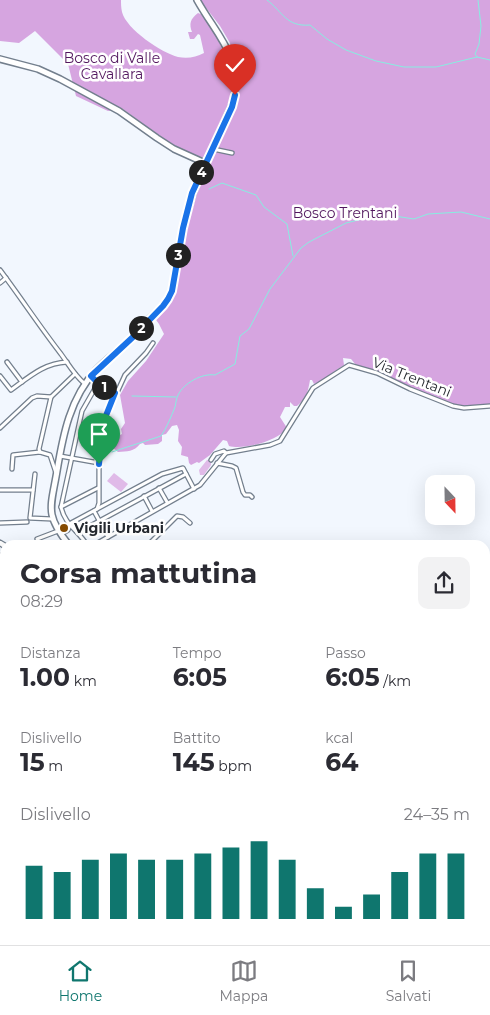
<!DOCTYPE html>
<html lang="it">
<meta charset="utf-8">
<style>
body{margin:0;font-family:Montserrat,sans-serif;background:#f2f2f3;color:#2b2b33;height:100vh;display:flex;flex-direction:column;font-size:19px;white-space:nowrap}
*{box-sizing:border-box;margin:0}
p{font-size:16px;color:#7c7c81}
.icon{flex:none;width:28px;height:28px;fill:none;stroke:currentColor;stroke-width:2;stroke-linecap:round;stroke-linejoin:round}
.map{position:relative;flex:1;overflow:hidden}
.panel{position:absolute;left:0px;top:540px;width:490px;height:405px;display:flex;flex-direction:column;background:#fff;border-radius:15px 15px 0 0;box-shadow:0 5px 20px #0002}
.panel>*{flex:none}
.needle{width:32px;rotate:158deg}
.fabs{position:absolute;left:425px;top:475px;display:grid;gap:10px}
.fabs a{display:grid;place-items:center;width:50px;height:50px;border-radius:10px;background:#fff;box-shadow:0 5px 20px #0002;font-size:25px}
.pin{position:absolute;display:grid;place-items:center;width:42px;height:42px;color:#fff;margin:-51px -21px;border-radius:50% 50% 50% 0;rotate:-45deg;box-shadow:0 0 5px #0007}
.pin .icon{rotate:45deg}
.km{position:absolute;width:25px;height:25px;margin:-12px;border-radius:50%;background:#222;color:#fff;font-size:14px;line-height:25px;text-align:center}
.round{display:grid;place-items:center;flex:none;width:52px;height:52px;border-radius:10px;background:#f2f2f3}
.summary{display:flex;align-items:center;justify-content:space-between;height:85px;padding:0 20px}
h1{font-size:28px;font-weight:700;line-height:38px}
.metrics{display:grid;grid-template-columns:repeat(3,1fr);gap:8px;height:85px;padding:5px 20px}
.metrics div{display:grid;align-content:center}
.metrics b{font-size:25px;font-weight:700}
.metrics small{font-size:14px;font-weight:400}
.metrics p{font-size:14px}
.chart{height:140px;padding:10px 20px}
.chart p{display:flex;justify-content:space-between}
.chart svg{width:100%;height:90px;margin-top:5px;stroke:#0f766e;stroke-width:6}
.dock{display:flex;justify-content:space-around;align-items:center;height:70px;border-top:1px solid #e1e1e2;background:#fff;font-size:14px;color:#7c7c81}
.dock a{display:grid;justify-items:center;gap:2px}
.dock .active{color:#0f766e}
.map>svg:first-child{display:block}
.green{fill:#e0bae8}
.forest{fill:#d6a5e0}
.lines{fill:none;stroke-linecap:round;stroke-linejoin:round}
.stream{stroke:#87eee1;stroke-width:1}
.minor-casing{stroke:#737f8d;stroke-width:5.5}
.tertiary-casing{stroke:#737f8d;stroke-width:7}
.secondary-casing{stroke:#737f8d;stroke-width:8}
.minor{stroke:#fff;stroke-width:3}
.tertiary{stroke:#fff;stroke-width:4.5}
.secondary{stroke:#fff;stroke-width:5}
.route-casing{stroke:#fff;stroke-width:10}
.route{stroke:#1a73e8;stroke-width:6}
.poi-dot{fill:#854b02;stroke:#fff;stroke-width:2}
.labels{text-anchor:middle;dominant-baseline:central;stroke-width:5;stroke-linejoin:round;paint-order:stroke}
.park-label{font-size:14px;fill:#52175e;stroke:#fff}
.street-label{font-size:14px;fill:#25292f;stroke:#fff}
.poi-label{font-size:14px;font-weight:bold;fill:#25292f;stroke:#fff;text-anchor:start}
</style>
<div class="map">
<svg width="490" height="945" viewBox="0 0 490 945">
<rect width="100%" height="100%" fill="#f2f7fe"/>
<g class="green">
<polygon points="207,460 211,460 211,465 204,475 200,475 199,470"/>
<polygon points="114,473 128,484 121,492 107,481"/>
<polygon points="461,940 481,940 479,945 461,945"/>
</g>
<g class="forest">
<path d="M0,0H121C121,3 121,8 122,12C126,29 162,53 178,57C188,59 196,57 204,53L200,35L198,34L194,39H190L188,32H192C189,24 190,19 198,13L203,15L212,24L226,59L233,95L205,157C189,160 137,119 123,109L108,111L76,96L68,64L35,31L19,43L0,41Z"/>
<path d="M200,0H490V404C481,405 472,408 463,407C440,405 418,389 397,381L396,379H394L356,365L351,359L343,358L344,365C334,371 325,380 314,384L312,380H310C308,391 307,398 297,406H294L290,402V407H285L280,417L287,428C278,441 244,450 229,446L227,441L223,440L210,455L199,463L197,462L191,465L189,463L188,457L181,455L182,447L178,441L179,430L177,425L172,426L166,434L162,435V441L158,444L145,445L143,443L140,444C134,452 127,451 118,452L113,448L112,442L118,436L122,434L121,429L125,423L120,395L128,381L146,361L164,334L159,324L154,317L173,295L195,191L238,98L236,73L230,43L220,26Z"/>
</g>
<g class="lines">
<g class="stream">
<path d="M267,0C283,12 286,27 310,25L327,39L346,50L376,61L404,67H436L477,57"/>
<polyline points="478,0 481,26 479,44 475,54 477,57 490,60"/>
<polyline points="209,189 222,183 256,195 264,207 287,224 293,256"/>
<polyline points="132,396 176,397"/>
<path d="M112,452L161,436C167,427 171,417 175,407C176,403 176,399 178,395C184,383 202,373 215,375L235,364L240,336L249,329L270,289L301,248L309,242L346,223L371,217L388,215L414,219L428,214L461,212L490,219"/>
</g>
<defs>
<g id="minor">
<polyline points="213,149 232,153"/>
<path d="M0,270C21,298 40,327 61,354C69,365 75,376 85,384"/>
<polyline points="0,283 6,278"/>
<polyline points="7,362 22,382"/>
<path d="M0,376L11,390C29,377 44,363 67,362"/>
<polyline points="91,376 98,383 115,393"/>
<polyline points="0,428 32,398 37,396 51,397"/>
<polyline points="40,452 39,449 51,397 75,374"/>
<polyline points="60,456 99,463"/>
<polyline points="211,460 215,454 224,451 226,453"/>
<polyline points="217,463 232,466 236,468 243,492 245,495 250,495 252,497"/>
<polyline points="12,469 13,455 40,452 50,455 56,473"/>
<polyline points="35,474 30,518 52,519"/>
<polyline points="159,488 167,502"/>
<polyline points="0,490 33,490"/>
<polyline points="144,496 152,511"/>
<polyline points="61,507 98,488"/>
<polyline points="97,509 99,503 99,464 103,423 125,375 146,353 153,343"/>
<polyline points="94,511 108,537"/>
<polyline points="0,523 27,522"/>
<polyline points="79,532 186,474"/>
<polyline points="61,534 68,530 71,523 162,474 183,468 194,489"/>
<polyline points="37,539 58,531"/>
<path d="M87,545C78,530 65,525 61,507L82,411L98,383"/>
<polyline points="94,545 200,485 226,453 270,445 280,441 313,388 349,365 377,373 410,389 453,406 464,408 490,406"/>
<polyline points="129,545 133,543"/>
<polyline points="148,545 177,516 183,517 190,523"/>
<polyline points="485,616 490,616"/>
<polyline points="485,636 490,638"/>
<polyline points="485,677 490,676"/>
<polyline points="485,716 490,712"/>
<polyline points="0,738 5,740"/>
<polyline points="485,765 490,767"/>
<polyline points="485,823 490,818"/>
<polyline points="485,827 490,828"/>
<polyline points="485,849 490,850"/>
<polyline points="485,923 490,923"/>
<polyline points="70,940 74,945"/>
<polyline points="128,940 134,945"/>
<polyline points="188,940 193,945"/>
<polyline points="263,940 265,945"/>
<polyline points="286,940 289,945"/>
</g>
<g id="tertiary">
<polyline points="0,543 5,546"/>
<polyline points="0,556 5,555"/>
<polyline points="485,897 490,898"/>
<polyline points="289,945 297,940"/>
</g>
<g id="secondary">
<polyline points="0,59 38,69 60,79 119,111 157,138 174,149 205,163"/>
<path d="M69,545C44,514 51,507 57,471C63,435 70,398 96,370C107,358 121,349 133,337C138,332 143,325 148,320C157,311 168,303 172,291L183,228L193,193L234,100C241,54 217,36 197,0"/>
<polyline points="485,776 490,776"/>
<polyline points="383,940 385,945"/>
</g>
</defs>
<use href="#minor" class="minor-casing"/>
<use href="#tertiary" class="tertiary-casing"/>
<use href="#secondary" class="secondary-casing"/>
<use href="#minor" class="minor"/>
<use href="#tertiary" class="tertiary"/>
<use href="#secondary" class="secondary"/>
</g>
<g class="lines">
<defs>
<polyline id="route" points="99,464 103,423 115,393 98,383 91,376 133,337 163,306 168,299 172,291 183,228 192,193 232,107 235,95"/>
</defs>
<use href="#route" class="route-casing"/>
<use href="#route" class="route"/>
</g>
<circle class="poi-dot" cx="64" cy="528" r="5"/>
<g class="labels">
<g class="park-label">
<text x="112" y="58">Bosco di Valle<tspan x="112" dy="16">Cavallara</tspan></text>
<text x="345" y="213">Bosco Trentani</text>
</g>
<g class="street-label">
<text transform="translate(412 377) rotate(22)">Via Trentani</text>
</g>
<g class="poi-label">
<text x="74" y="528">Vigili Urbani</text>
</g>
</g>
</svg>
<div class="fabs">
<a><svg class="needle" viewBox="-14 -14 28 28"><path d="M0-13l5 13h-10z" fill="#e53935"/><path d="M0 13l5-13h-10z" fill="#7c7c81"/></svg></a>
</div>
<div class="pin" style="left:99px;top:464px;background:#1e9e55"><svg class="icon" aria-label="arrive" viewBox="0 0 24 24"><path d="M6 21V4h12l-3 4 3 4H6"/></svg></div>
<div class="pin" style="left:235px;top:95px;background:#d93025"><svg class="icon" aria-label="check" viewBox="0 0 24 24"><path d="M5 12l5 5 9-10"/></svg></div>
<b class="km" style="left:104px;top:387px">1</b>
<b class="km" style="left:141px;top:328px">2</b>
<b class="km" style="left:178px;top:255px">3</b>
<b class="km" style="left:201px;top:172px">4</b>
<section class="panel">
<div class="summary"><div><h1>Corsa mattutina</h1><p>08:29</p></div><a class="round"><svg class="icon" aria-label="share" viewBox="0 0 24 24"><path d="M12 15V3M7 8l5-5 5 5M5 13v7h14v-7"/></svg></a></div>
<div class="metrics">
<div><p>Distanza</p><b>1.00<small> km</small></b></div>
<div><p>Tempo</p><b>6:05</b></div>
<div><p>Passo</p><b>6:05<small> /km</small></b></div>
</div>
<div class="metrics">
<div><p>Dislivello</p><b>15<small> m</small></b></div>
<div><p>Battito</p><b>145<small> bpm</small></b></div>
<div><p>kcal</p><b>64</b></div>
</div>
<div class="chart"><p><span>Dislivello</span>24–35 m</p>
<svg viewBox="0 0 160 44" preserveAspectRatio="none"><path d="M5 44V18M15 44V21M25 44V15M35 44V12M45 44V15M55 44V15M65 44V12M75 44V9M85 44V6M95 44V15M105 44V29M115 44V38M125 44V32M135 44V21M145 44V12M155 44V12"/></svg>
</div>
</section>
</div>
<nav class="dock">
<a class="active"><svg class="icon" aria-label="home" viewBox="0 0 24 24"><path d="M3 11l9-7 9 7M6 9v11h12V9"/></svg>Home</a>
<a><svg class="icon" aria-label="map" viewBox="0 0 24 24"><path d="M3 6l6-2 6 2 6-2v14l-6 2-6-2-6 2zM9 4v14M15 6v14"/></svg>Mappa</a>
<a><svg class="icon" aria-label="saved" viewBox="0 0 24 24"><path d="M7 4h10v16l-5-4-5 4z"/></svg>Salvati</a>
</nav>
